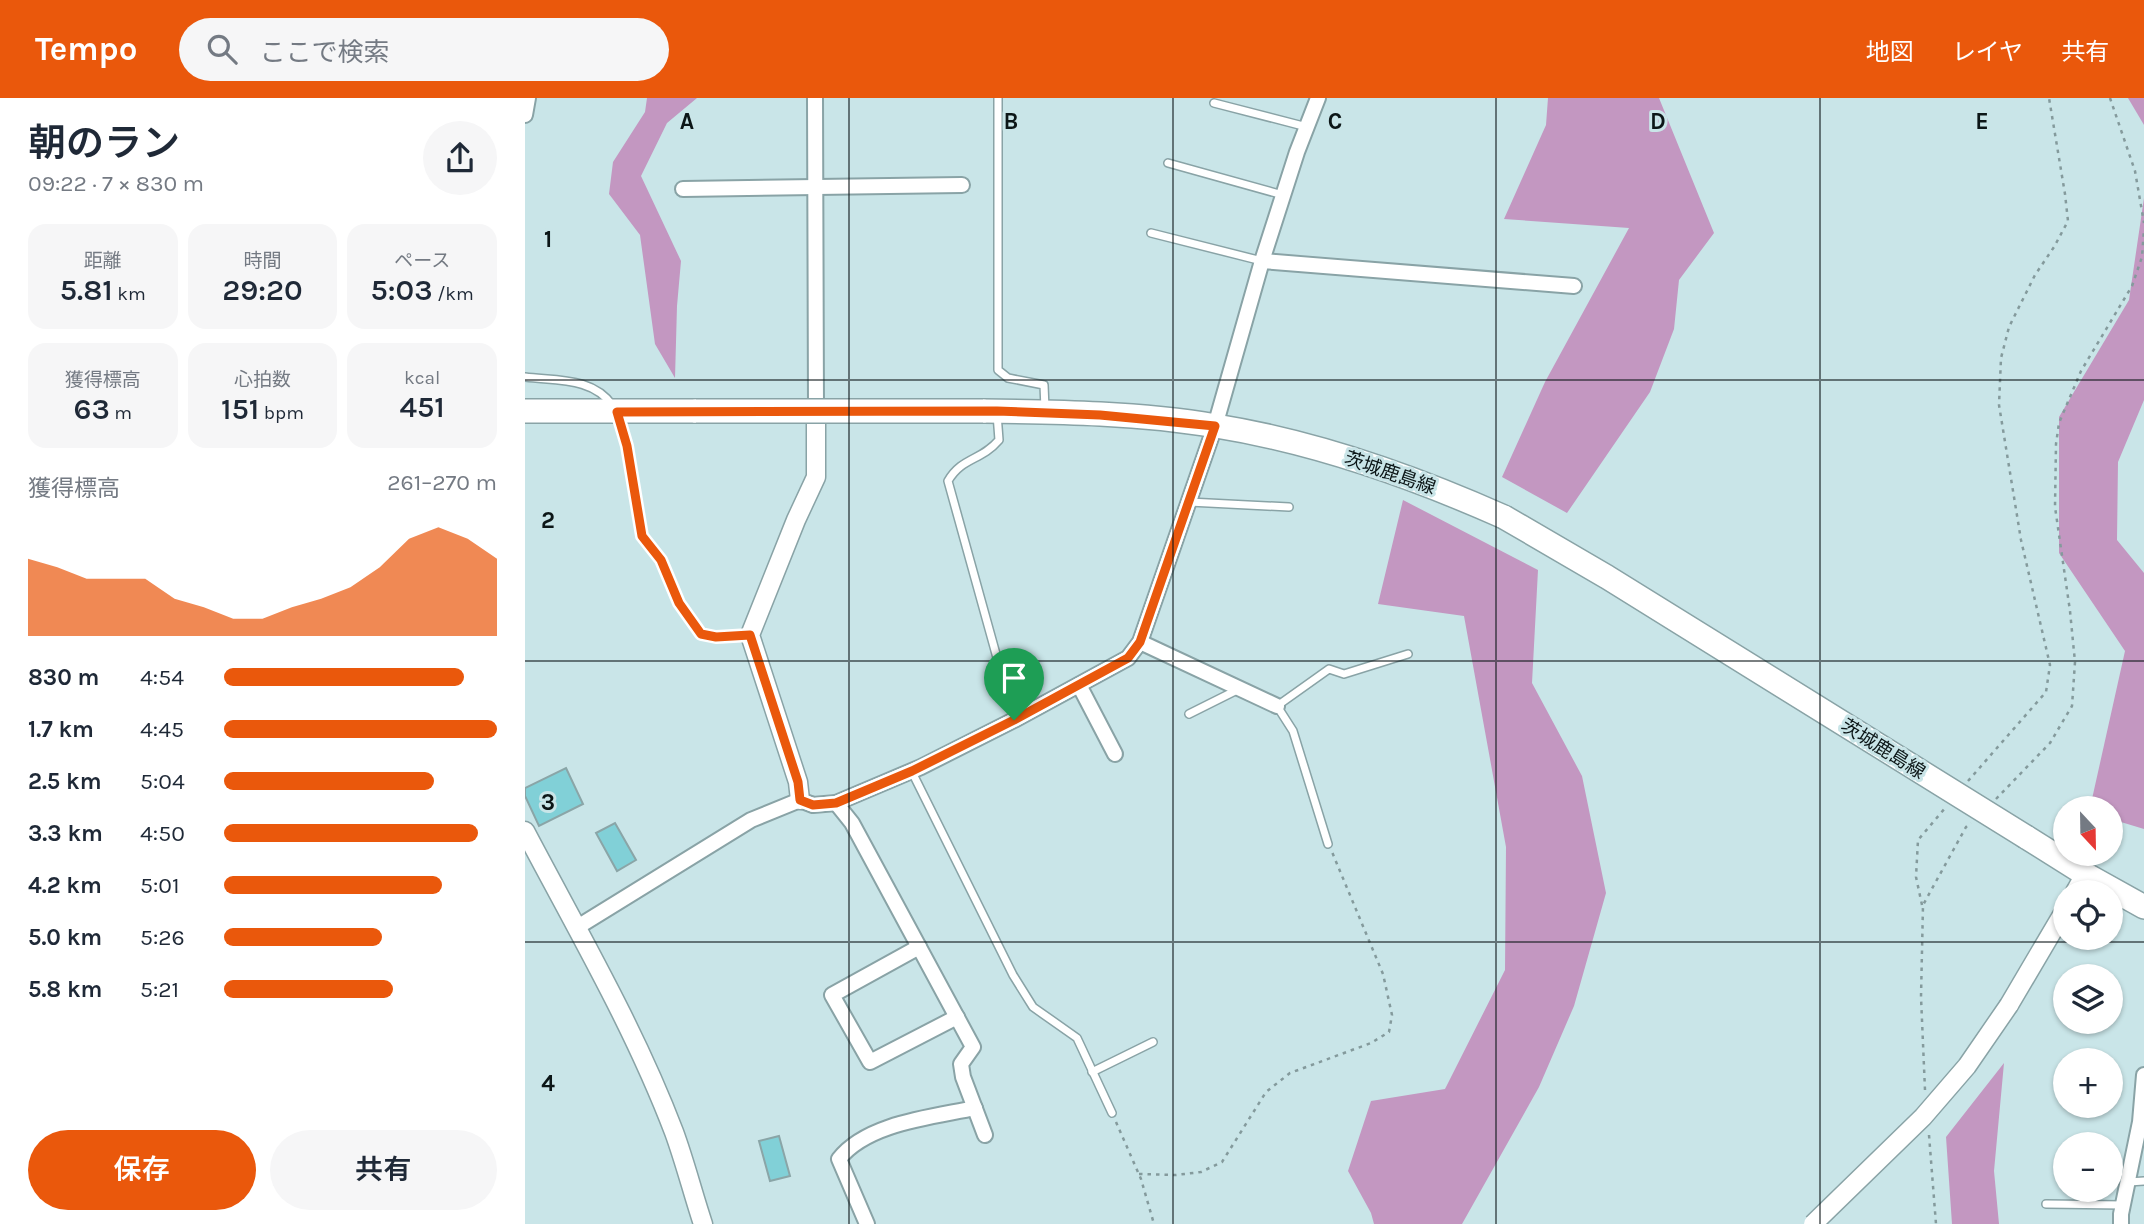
<!DOCTYPE html>
<html lang="ja">
<meta charset="utf-8">
<style>
body{margin:0;font-family:Karla,"Noto Sans JP",sans-serif;background:#f6f6f7;color:#1f2937;height:100vh;display:flex;flex-direction:column;font-size:26px;white-space:nowrap}
*{box-sizing:border-box;margin:0}
p{font-size:23px;color:#747a83}
.icon{flex:none;width:38px;height:38px;fill:none;stroke:currentColor;stroke-width:2;stroke-linecap:round;stroke-linejoin:round}
.map{position:relative;flex:1;overflow:hidden}
.drawer{display:flex;flex-direction:column;background:#fff;width:525px}
.drawer>*{flex:none}
.needle{width:46px;rotate:158deg}
.fabs{position:absolute;left:1528px;top:698px;display:grid;gap:14px}
.fabs a{display:grid;place-items:center;width:70px;height:70px;border-radius:50%;background:#fff;box-shadow:0 2px 5px #0004;font-size:35px}
.pin{position:absolute;display:grid;place-items:center;width:60px;height:60px;color:#fff;margin:-72px -30px;border-radius:50% 50% 50% 0;rotate:-45deg;box-shadow:0 0 7px #0007}
.pin .icon{rotate:45deg}
.round{display:grid;place-items:center;flex:none;width:74px;height:74px;border-radius:37px;background:#f6f6f7}
.head{display:flex;align-items:center;justify-content:space-between;height:119px;padding:0 28px}
h1{font-size:38px;font-weight:600;line-height:52px}
.stats{display:grid;grid-template-columns:repeat(3,1fr);gap:10px;height:119px;padding:7px 28px}
.stats div{display:grid;align-content:center;border-radius:18px;background:#f6f6f7;text-align:center}
.stats b{font-size:30px;font-weight:600}
.stats small{font-size:19px;font-weight:400}
.stats p{font-size:19px}
.chart{height:196px;padding:14px 28px}
.chart p{display:flex;justify-content:space-between}
.chart svg{width:100%;height:126px;margin-top:7px;fill:#ea580c;opacity:.7}
.primary-button{display:flex;gap:14px;margin-top:auto;padding:14px 28px}
.primary-button a{flex:1;height:80px;border-radius:42px;background:#ea580c;color:#fff;font-size:28px;font-weight:600;line-height:80px;text-align:center}
.primary-button a+a{background:#f6f6f7;color:#1f2937}
ul{padding:0 28px;list-style:none;font-size:23px}
li{display:grid;grid-template-columns:112px 84px 1fr;align-items:center;height:52px}
li i{height:18px;border-radius:9px;background:#ea580c}
header{display:flex;align-items:center;gap:42px;box-sizing:border-box;height:98px;padding:0 35px;background:#ea580c;color:#fff}
header strong{font-size:33px}
nav{display:flex;gap:38px;margin-inline-start:auto;font-size:24px}
.search{width:490px;height:63px;background:#f6f6f7;display:flex;align-items:center;gap:18px;box-sizing:border-box;padding:0 24px;border-radius:38px;color:#747a83;font-size:26px}
main{display:flex;flex:1;min-height:0}
.map>svg:first-child{display:block}
.forest{fill:#c397c1}
.building{fill:#81d0d7;stroke:#8aa5a7;stroke-width:2}
.lines{fill:none;stroke-linecap:round;stroke-linejoin:round}
.service-casing{stroke:#89a3a6;stroke-width:10}
.minor-casing{stroke:#89a3a6;stroke-width:18}
.tertiary-casing{stroke:#89a3a6;stroke-width:21}
.primary-casing{stroke:#89a3a6;stroke-width:26}
.path{stroke:#849a9c;stroke-width:2.5;stroke-dasharray:3.5 5;stroke-linecap:butt}
.service{stroke:#fff;stroke-width:7}
.minor{stroke:#fff;stroke-width:14}
.tertiary{stroke:#fff;stroke-width:18}
.primary{stroke:#fff;stroke-width:23}
.tertiary-bridge-casing{stroke:#89a3a6;stroke-width:21;stroke-linecap:butt}
.primary-bridge-casing{stroke:#89a3a6;stroke-width:26;stroke-linecap:butt}
.tertiary-bridge{stroke:#fff;stroke-width:18}
.primary-bridge{stroke:#fff;stroke-width:23}
.route-casing{stroke:#fff;stroke-width:14}
.route{stroke:#ea580c;stroke-width:9}
.grid{fill:none;stroke:#0c1617;stroke-width:2;stroke-opacity:0.55}
.labels{text-anchor:middle;dominant-baseline:central;stroke-width:6;stroke-linejoin:round;paint-order:stroke}
.street-label{font-size:19px;fill:#0c1617;stroke:#c9e5e8}
.grid-label{font-size:23px;text-anchor:middle;font-weight:bold;fill:#0c1617;stroke:#c9e5e8;stroke-width:6;stroke-linejoin:round;paint-order:stroke}
</style>
<header>
<strong>Tempo</strong>
<div class="search"><svg class="icon" aria-label="search" viewBox="0 0 24 24"><circle cx="10" cy="10" r="6"/><path d="M15 15l6 6"/></svg>ここで検索</div>
<nav><a>地図</a><a>レイヤ</a><a>共有</a></nav>
</header>
<main>
<section class="drawer">
<div class="head"><div><h1>朝のラン</h1><p>09:22 · 7 × 830 m</p></div><a class="round"><svg class="icon" aria-label="share" viewBox="0 0 24 24"><path d="M12 15V3M7 8l5-5 5 5M5 13v7h14v-7"/></svg></a></div>
<div class="stats">
<div><p>距離</p><b>5.81<small> km</small></b></div>
<div><p>時間</p><b>29:20</b></div>
<div><p>ペース</p><b>5:03<small> /km</small></b></div>
</div>
<div class="stats">
<div><p>獲得標高</p><b>63<small> m</small></b></div>
<div><p>心拍数</p><b>151<small> bpm</small></b></div>
<div><p>kcal</p><b>451</b></div>
</div>
<div class="chart"><p><span>獲得標高</span>261–270 m</p>
<svg viewBox="0 0 160 44" preserveAspectRatio="none"><path d="M0 44V17L10 20L20 24L30 24L40 24L50 31L60 34L70 38L80 38L90 34L100 31L110 27L120 20L130 10L140 6L150 10L160 17V44z"/></svg>
</div>
<ul>
<li><b>830 m</b>4:54<i style="width:88%"></i></li>
<li><b>1.7 km</b>4:45<i style="width:100%"></i></li>
<li><b>2.5 km</b>5:04<i style="width:77%"></i></li>
<li><b>3.3 km</b>4:50<i style="width:93%"></i></li>
<li><b>4.2 km</b>5:01<i style="width:80%"></i></li>
<li><b>5.0 km</b>5:26<i style="width:58%"></i></li>
<li><b>5.8 km</b>5:21<i style="width:62%"></i></li>
</ul>
<div class="primary-button"><a>保存</a><a>共有</a></div>
</section>
<div class="map">
<svg width="1619" height="1126" viewBox="0 0 1619 1126">
<rect width="100%" height="100%" fill="#c9e5e8"/>
<g class="forest">
<polygon points="122,0 172,0 142,25 116,78 156,163 152,208 150,280 130,246 115,137 84,96 88,64 120,14"/>
<polygon points="1023,0 1134,0 1189,135 1154,182 1149,231 1125,294 1042,415 977,379 1020,284 1104,130 979,121 1021,27"/>
<polygon points="1603,0 1619,0 1619,27"/>
<polygon points="1619,100 1619,302 1593,364 1592,442 1619,475 1619,731 1586,721 1586,710 1565,710 1600,553 1534,455 1534,319 1604,202"/>
<polygon points="878,402 1013,472 1007,585 1057,678 1081,795 1049,908 1014,989 937,1126 849,1126 846,1115 823,1073 846,1003 920,991 980,872 981,749 939,518 853,506"/>
<polygon points="1479,965 1469,1073 1474,1126 1427,1126 1421,1039"/>
</g>
<g class="building">
<polygon points="41,670 58,706 14,728 0,698 0,690"/>
<polygon points="90,725 111,762 92,773 71,735"/>
<polygon points="254,1038 265,1078 245,1083 234,1043"/>
</g>
<g class="lines">
<defs>
<g id="service">
<polyline points="473,0 473,272 483,280 519,287 520,311"/>
<polyline points="689,5 782,29"/>
<polyline points="643,65 758,97"/>
<polyline points="626,135 737,163"/>
<path d="M0,279C32,283 68,279 88,308"/>
<path d="M472,316L474,342C456,363 437,359 423,383L489,621"/>
<polyline points="93,318 102,348 117,437 136,462 154,505 176,536 191,539 224,537"/>
<polyline points="664,404 764,409"/>
<polyline points="664,616 714,591"/>
<polyline points="387,674 488,877 508,909 552,940 587,1015"/>
<polyline points="803,746 768,633 752,608 804,571 819,576 883,556"/>
<polyline points="567,974 628,944"/>
<polyline points="1604,1084 1619,1083"/>
<polyline points="1521,1106 1598,1107"/>
</g>
<g id="minor">
<polyline points="290,0 291,309"/>
<polyline points="0,17 3,0"/>
<polyline points="158,91 437,87"/>
<polyline points="737,163 1049,188"/>
<polyline points="615,544 752,608"/>
<polyline points="554,587 590,656"/>
<polyline points="311,705 327,725 448,949 436,966 438,979 460,1037"/>
<polyline points="51,830 226,722 275,702 288,707 311,705 396,669 489,622 603,560 615,544 690,328 737,163 772,54 793,0"/>
<polyline points="394,849 307,897 345,964 432,919"/>
<path d="M342,1126L314,1061C342,1025 408,1019 450,1010"/>
<polyline points="1596,1126 1596,1116 1615,1024 1619,977"/>
</g>
<g id="tertiary">
<polyline points="275,702 273,684 225,537 271,422 291,379 291,309"/>
<path d="M0,733C52,832 109,929 149,1034C160,1064 168,1096 178,1126"/>
<polyline points="1550,794 1560,776"/>
<polyline points="1484,907 1540,812"/>
</g>
<g id="primary">
<polyline points="0,313 171,313"/>
<path d="M458,313C535,314 615,315 691,328C791,344 887,378 979,419"/>
<polyline points="1501,739 1560,776 1619,809"/>
</g>
</defs>
<use href="#service" class="service-casing"/>
<use href="#minor" class="minor-casing"/>
<use href="#tertiary" class="tertiary-casing"/>
<use href="#primary" class="primary-casing"/>
<g class="path">
<polyline points="1585,0 1610,73 1619,125"/>
<polyline points="1443,683 1521,594 1525,567 1496,442 1474,307 1476,260 1484,229 1510,177 1529,149 1543,123 1540,96 1524,0"/>
<polyline points="1471,701 1525,645 1547,608 1550,564 1545,513 1530,409 1531,346 1534,325 1556,273 1607,188 1617,159 1619,131"/>
<polyline points="1397,807 1391,779 1393,742 1421,709"/>
<polyline points="1400,992 1396,899 1398,807 1441,729 1446,725"/>
<polyline points="591,1024 616,1081 629,1126"/>
<polyline points="1404,1037 1411,1126"/>
<polyline points="614,1076 651,1077 676,1074 697,1064 741,994 765,975 846,945 864,934 867,917 858,876 807,754"/>
</g>
<use href="#service" class="service"/>
<use href="#minor" class="minor"/>
<use href="#tertiary" class="tertiary"/>
<use href="#primary" class="primary"/>
<defs>
<polyline id="tertiary-bridge" points="1288,1126 1398,1019 1442,968 1484,907"/>
<g id="primary-bridge">
<polyline points="171,313 458,313"/>
<polyline points="979,419 1082,479 1501,739"/>
</g>
</defs>
<use href="#tertiary-bridge" class="tertiary-bridge-casing"/>
<use href="#primary-bridge" class="primary-bridge-casing"/>
<use href="#tertiary-bridge" class="tertiary-bridge"/>
<use href="#primary-bridge" class="primary-bridge"/>
</g>
<g class="lines">
<defs>
<polygon id="route" points="472,313 575,317 690,328 615,544 603,560 489,622 387,673 311,705 288,707 275,702 273,684 225,537 191,539 176,536 154,505 136,462 117,438 102,348 92,314"/>
</defs>
<use href="#route" class="route-casing"/>
<use href="#route" class="route"/>
</g>
<path class="grid" d="M324,0V1126M648,0V1126M971,0V1126M1295,0V1126M0,282H1619M0,563H1619M0,844H1619"/>
<g class="labels">
<g class="street-label">
<text transform="translate(865 375) rotate(19)">茨城鹿島線</text>
<text transform="translate(1358 651) rotate(32)">茨城鹿島線</text>
</g>
</g>
<g class="grid-label">
<text x="162" y="31">A</text>
<text x="486" y="31">B</text>
<text x="810" y="31">C</text>
<text x="1133" y="31">D</text>
<text x="1457" y="31">E</text>
<text x="23" y="149">1</text>
<text x="23" y="430">2</text>
<text x="23" y="712">3</text>
<text x="23" y="993">4</text>
</g>
</svg>
<div class="fabs">
<a><svg class="needle" viewBox="-14 -14 28 28"><path d="M0-13l5 13h-10z" fill="#e53935"/><path d="M0 13l5-13h-10z" fill="#747a83"/></svg></a>
<a><svg class="icon" aria-label="locate" viewBox="0 0 24 24"><circle cx="12" cy="12" r="6"/><path d="M12 2v4M12 18v4M2 12h4M18 12h4"/></svg></a>
<a><svg class="icon" aria-label="layers" viewBox="0 0 24 24"><path d="M12 4l9 5-9 5-9-5zM3 14l9 5 9-5"/></svg></a>
<a>+</a>
<a>−</a>
</div>
<div class="pin" style="left:489px;top:622px;background:#1e9e55"><svg class="icon" aria-label="arrive" viewBox="0 0 24 24"><path d="M6 21V4h12l-3 4 3 4H6"/></svg></div>
</div>
</main>
